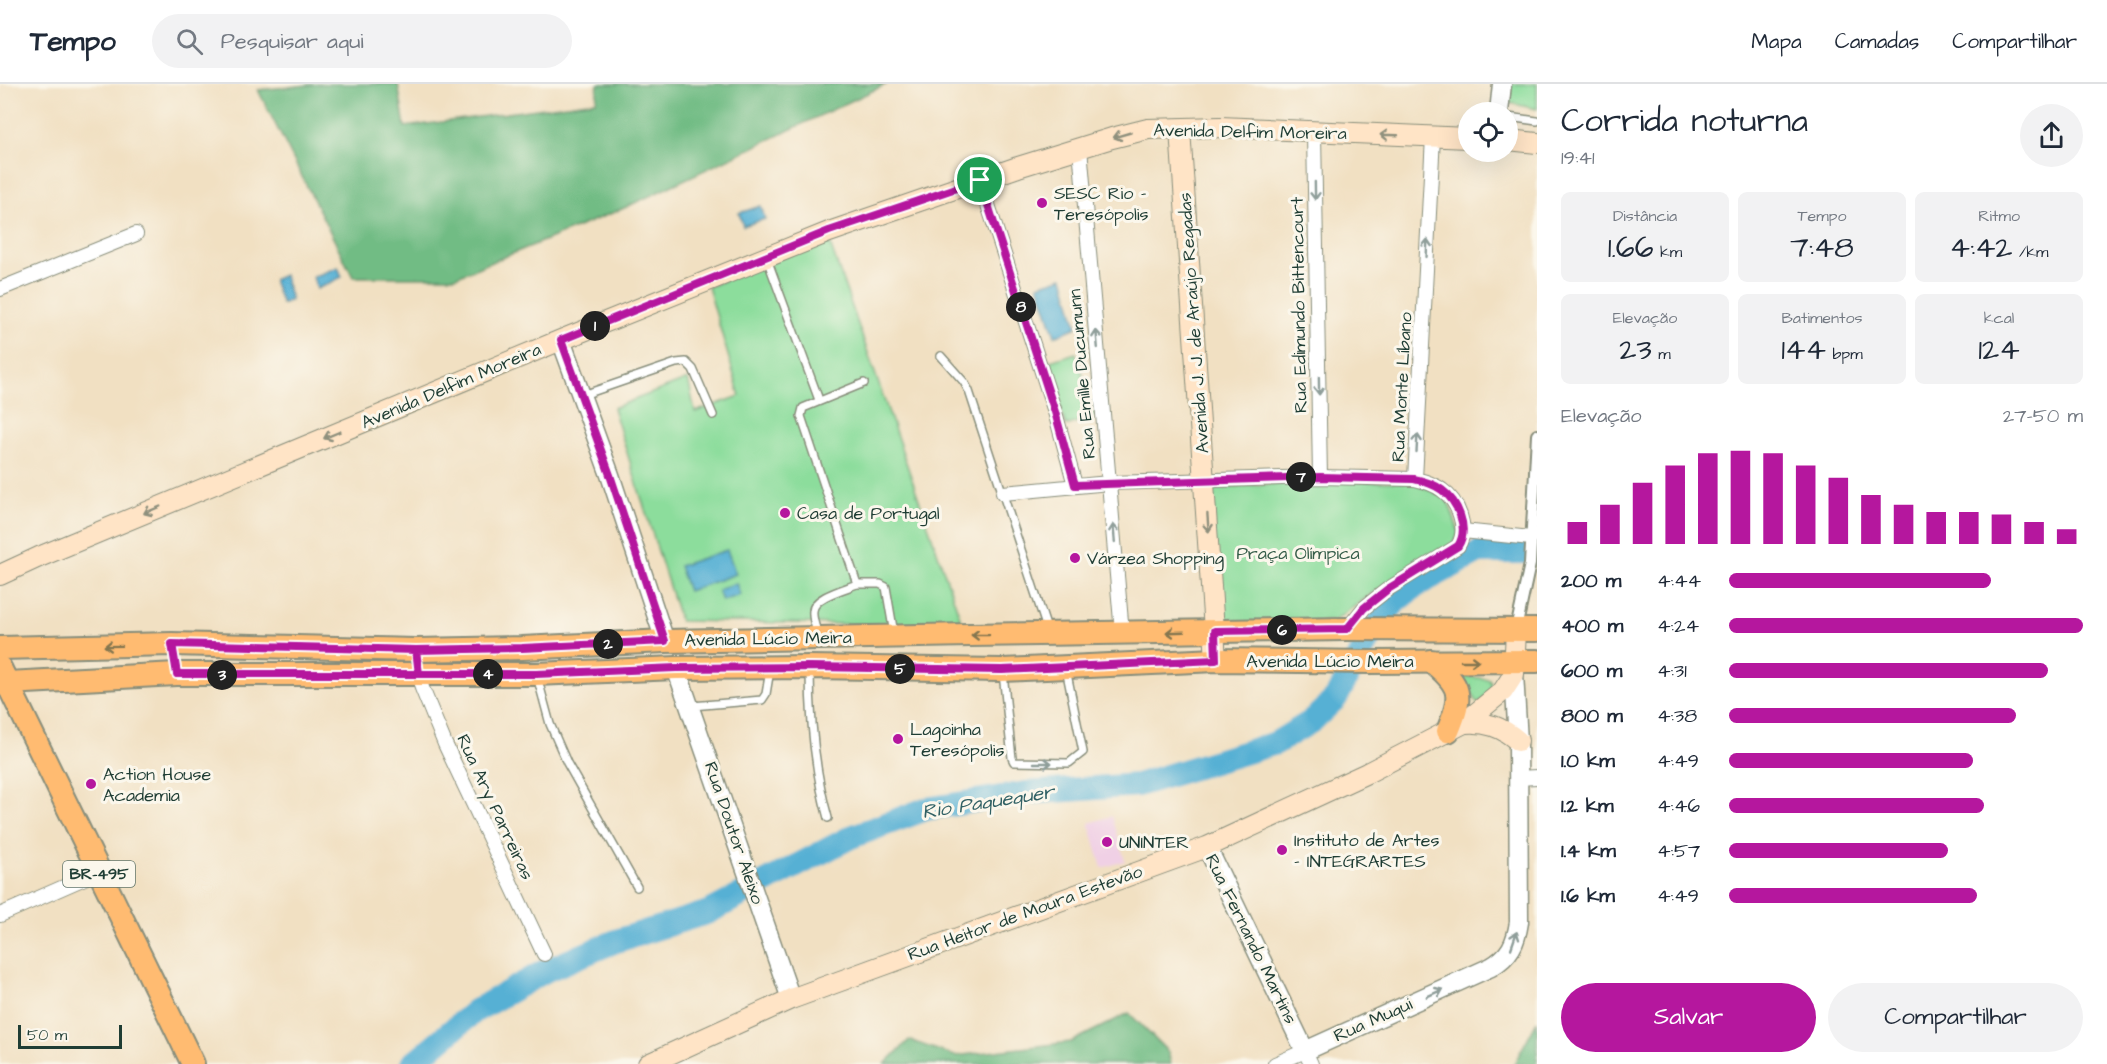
<!DOCTYPE html>
<html lang="pt">
<meta charset="utf-8">
<style>
body{margin:0;font-family:"Architects Daughter",sans-serif;background:#f2f2f3;color:#1f2937;height:100vh;display:flex;flex-direction:column;font-size:22px;white-space:nowrap}
*{box-sizing:border-box;margin:0}
p{font-size:20px;color:#747a83}
.icon{flex:none;width:33px;height:33px;fill:none;stroke:currentColor;stroke-width:2;stroke-linecap:round;stroke-linejoin:round}
.map{position:relative;flex:1;overflow:hidden}
.panel{display:flex;flex-direction:column;background:#fff;width:570px}
.panel>*{flex:none}
.controls{position:absolute;left:1458px;top:18px;display:grid;gap:12px}
.controls a{display:grid;place-items:center;width:60px;height:60px;border-radius:50%;background:#fff;box-shadow:0 6px 24px #0002;font-size:30px}
.scale{position:absolute;left:18px;bottom:15px;width:104px;box-sizing:border-box;padding-left:6px;border:3px solid #1f3d34;border-top:0;font-size:16px;line-height:21px;white-space:nowrap;color:#1f3d34;-webkit-text-stroke:4px #fbf7ec;paint-order:stroke}
.pin{position:absolute;display:grid;place-items:center;width:51px;height:51px;color:#fff;margin:-26px;border:3px solid #fff;border-radius:50%;box-shadow:0 2px 6px #0007}
.km{position:absolute;width:30px;height:30px;margin:-15px;border-radius:50%;background:#222;color:#fff;font-size:16px;line-height:30px;text-align:center}
.round{display:grid;place-items:center;flex:none;width:63px;height:63px;border-radius:32px;background:#f2f2f3}
.summary{display:flex;align-items:center;justify-content:space-between;height:102px;padding:0 24px}
h1{font-size:33px;font-weight:600;line-height:45px}
.figures{display:grid;grid-template-columns:repeat(3,1fr);gap:9px;height:102px;padding:6px 24px}
.figures div{display:grid;align-content:center;border-radius:9px;background:#f2f2f3;text-align:center}
.figures b{font-size:30px;font-weight:600}
.figures small{font-size:16px;font-weight:400}
.figures p{font-size:16px}
.chart{height:168px;padding:12px 24px}
.chart p{display:flex;justify-content:space-between}
.chart svg{width:100%;height:108px;margin-top:6px;stroke:#b5179e;stroke-width:6}
.cta{display:flex;gap:12px;margin-top:auto;padding:12px 24px}
.cta a{flex:1;height:69px;border-radius:36px;background:#b5179e;color:#fff;font-size:24px;font-weight:600;line-height:69px;text-align:center}
.cta a+a{background:#f2f2f3;color:#1f2937}
ul{padding:0 24px;list-style:none;font-size:20px}
li{display:grid;grid-template-columns:96px 72px 1fr;align-items:center;height:45px}
li i{height:15px;border-radius:8px;background:#b5179e}
header{display:flex;align-items:center;gap:36px;box-sizing:border-box;height:84px;padding:0 30px;background:#fff;border-bottom:2px solid #e0e1e3}
header strong{font-size:28px}
nav{display:flex;gap:33px;margin-inline-start:auto;font-size:21px}
.search{width:420px;height:54px;background:#f2f2f3;display:flex;align-items:center;gap:15px;box-sizing:border-box;padding:0 21px;border-radius:33px;color:#747a83;font-size:22px}
main{display:flex;flex:1;min-height:0}
.map>svg:first-child{display:block}
.built{fill:#f0d0e5}
.green{fill:#8cdd9c;stroke:#568d68;stroke-width:1.5}
.forest{fill:#71bc84;stroke:#487c5c;stroke-width:1.5}
.water{fill:#57b0d4;stroke:#3b7684;stroke-width:1.5}
.lines{fill:none;stroke-linecap:round;stroke-linejoin:round}
.river{stroke:#57b0d4;stroke-width:24}
.service-casing{stroke:#888e7b;stroke-width:10}
.pedestrian-casing{stroke:#888e7b;stroke-width:14}
.minor-casing{stroke:#888e7b;stroke-width:16}
.tertiary-casing{stroke:#888e7b;stroke-width:21}
.secondary-casing{stroke:#888e7b;stroke-width:22}
.primary-casing{stroke:#888e7b;stroke-width:26}
.service{stroke:#fff;stroke-width:7}
.pedestrian{stroke:#fff;stroke-width:10}
.minor{stroke:#fff;stroke-width:14}
.tertiary{stroke:#fff;stroke-width:18}
.secondary{stroke:#ffe4c6;stroke-width:20}
.primary{stroke:#ffbb71;stroke-width:22}
.oneway{stroke:#8f907d}
.oneway2{stroke:#8f9e9a}
.oneway3{stroke:#84764f}
.route-casing{stroke:#fff;stroke-width:12}
.route{stroke:#b5179e;stroke-width:8}
.poi-dot{fill:#b5179e;stroke:#fbf7ec;stroke-width:2}
.labels{text-anchor:middle;dominant-baseline:central;stroke-width:6;stroke-linejoin:round;paint-order:stroke}
.shield{fill:#fbf7ec;stroke:#61756b;stroke-width:1.5}
.shield-label{font-size:16px;font-weight:bold;fill:#1f3d34}
.street-label{font-size:18px;fill:#1f3d34;stroke:#fbf7ec}
.poi-label{font-size:18px;fill:#1f3d34;stroke:#fbf7ec;text-anchor:start}
.park-label{font-size:18px;fill:#355d49;stroke:#fbf7ec}
.water-label{font-size:20px;font-style:italic;fill:#306064;stroke:#fbf7ec}
</style>
<header>
<strong>Tempo</strong>
<div class="search"><svg class="icon" aria-label="search" viewBox="0 0 24 24"><circle cx="10" cy="10" r="6"/><path d="M15 15l6 6"/></svg>Pesquisar aqui</div>
<nav><a>Mapa</a><a>Camadas</a><a>Compartilhar</a></nav>
</header>
<main>
<div class="map">
<svg width="1537" height="980" viewBox="0 0 1537 980">
<rect width="100%" height="100%" fill="#fbf7ec"/>
<filter id="ink" filterUnits="userSpaceOnUse"><feTurbulence type="fractalNoise" baseFrequency=".0167" numOctaves="2"/><feDisplacementMap in="SourceGraphic" scale="12" xChannelSelector="R" yChannelSelector="G"/><feConvolveMatrix kernelMatrix="1 2 1 2 8 2 1 2 1" color-interpolation-filters="sRGB"/></filter>
<filter id="wash" filterUnits="userSpaceOnUse"><feTurbulence type="fractalNoise" baseFrequency=".008" numOctaves="4" result="noise"/><feDisplacementMap in="SourceGraphic" scale="24" xChannelSelector="R" yChannelSelector="G"/><feGaussianBlur stdDeviation="1.35" result="paint"/><feColorMatrix in="noise" values="0 0 0 0 0 0 0 0 0 0 0 0 0 0 0 0 0 1.4 0 .05"/><feComposite in="paint" operator="in"/></filter>
<g filter="url(#wash)">
<rect width="100%" height="100%" fill="#f1e0c2"/>
<polygon class="built" points="1112,732 1125,777 1102,784 1089,739"/>
<g class="green">
<polygon points="1511,0 1537,0 1537,25 1509,19"/>
<polygon points="828,154 963,542 680,537 613,324 688,295 695,328 740,312 708,203"/>
<polygon points="1076,269 1095,332 1066,342 1047,278"/>
<polygon points="1318,397 1415,398 1447,414 1459,448 1452,464 1373,509 1334,537 1218,542 1211,404"/>
<polygon points="1462,592 1489,595 1493,604 1478,620"/>
</g>
<g class="forest">
<polygon points="319,0 398,0 405,43 596,17 598,0 887,0 622,125 455,193 353,193 258,6"/>
<polygon points="1129,929 1168,968 1171,980 885,980 909,956 955,972 1071,958"/>
<polygon points="1537,937 1537,980 1514,980"/>
</g>
<g class="water">
<polygon points="761,122 765,135 743,142 739,129"/>
<polygon points="338,183 342,193 317,205 313,193"/>
<polygon points="284,191 291,216 282,220 273,196"/>
<polygon points="1063,193 1077,243 1055,252 1038,201"/>
<polygon points="727,466 736,490 688,507 679,482"/>
<polygon points="736,499 740,511 722,517 718,506"/>
</g>
<g class="lines">
<polyline class="river" points="412,980 475,927 545,887 616,857 709,828 851,753 926,725 1026,709 1137,701 1276,659 1312,637 1336,614 1375,543 1397,516 1419,500 1479,468 1537,468"/>
</g>
</g>
<g filter="url(#ink)">
<g class="lines">
<defs>
<g id="service">
<polyline points="1508,33 1537,37"/>
<polyline points="767,175 819,316"/>
<polyline points="941,272 964,298 969,307 1047,545"/>
<polyline points="583,311 676,279 686,278 693,285 713,331"/>
<polyline points="857,500 880,500 886,503 894,550"/>
<path d="M818,551C816,544 812,535 813,527C813,513 845,505 857,500L801,332L803,324L864,299"/>
<path d="M810,586C810,637 814,684 828,734"/>
<polyline points="1003,589 1012,674 1014,678 1069,679 1083,668 1066,585"/>
<polyline points="537,592 550,640 567,679 637,803"/>
<polyline points="692,622 762,616 766,610 770,586"/>
</g>
<polyline id="pedestrian" points="1516,545 1530,480 1537,351"/>
<g id="minor">
<polyline points="1314,49 1320,393"/>
<polyline points="1080,64 1122,549"/>
<polyline points="980,96 1055,328 1075,401"/>
<polyline points="0,205 136,150"/>
<polyline points="1003,409 1109,399 1320,393 1415,395"/>
<polyline points="1463,447 1531,454"/>
<path d="M1347,545L1364,524L1388,505L1458,462C1469,444 1458,417 1442,406C1434,400 1424,397 1415,395L1433,53"/>
<polyline points="418,585 422,604 445,660 544,870"/>
<polyline points="1518,694 1537,693"/>
<polyline points="0,831 98,788"/>
<polyline points="1275,980 1305,967 1311,980"/>
</g>
<g id="tertiary">
<polyline points="1499,28 1502,0"/>
<polyline points="561,256 610,391 665,557"/>
<polyline points="676,584 791,915"/>
<path d="M1207,763L1305,967L1491,883C1510,872 1516,859 1519,838L1518,657L1514,590"/>
</g>
<g id="secondary">
<polyline points="1180,45 1216,576"/>
<polyline points="1508,56 1537,59"/>
<polyline points="0,491 39,473 561,256 829,148 1018,83 1112,54 1148,45 1220,43 1468,54"/>
<path d="M1464,639C1486,637 1502,643 1518,657"/>
<polyline points="648,980 791,915 1207,763 1367,689 1464,639 1503,607 1514,590 1516,545"/>
</g>
<g id="primary">
<polyline points="0,564 172,560 416,566 522,564 665,557 970,551 1347,545 1537,546"/>
<path d="M1431,577C1462,602 1463,611 1448,647"/>
<polyline points="0,584 193,980"/>
<polyline points="8,599 176,590 536,590 676,584 810,583 1002,586 1216,576 1370,578 1537,577"/>
</g>
</defs>
<use href="#service" class="service-casing"/>
<use href="#pedestrian" class="pedestrian-casing"/>
<use href="#minor" class="minor-casing"/>
<use href="#tertiary" class="tertiary-casing"/>
<use href="#secondary" class="secondary-casing"/>
<use href="#primary" class="primary-casing"/>
<use href="#service" class="service"/>
<use href="#pedestrian" class="pedestrian"/>
<use href="#minor" class="minor"/>
<use href="#tertiary" class="tertiary"/>
<use href="#secondary" class="secondary"/>
<use href="#primary" class="primary"/>
</g>
<defs><path id="oneway-shaft" d="M-6 0H5M1.5-3L5.5 0L1.5 3" fill="none" stroke-width="1.6" stroke-linecap="round" stroke-linejoin="round" transform="scale(1.5)"/></defs>
<g class="oneway">
<use href="#oneway-shaft" transform="translate(1122 51) rotate(164)"/>
<use href="#oneway-shaft" transform="translate(1389 51) rotate(-178)"/>
<use href="#oneway-shaft" transform="translate(332 351) rotate(157)"/>
<use href="#oneway-shaft" transform="translate(152 426) rotate(157)"/>
<use href="#oneway-shaft" transform="translate(1208 439) rotate(86)"/>
</g>
<g class="oneway2">
<use href="#oneway-shaft" transform="translate(1315 107) rotate(89)"/>
<use href="#oneway-shaft" transform="translate(1427 164) rotate(-87)"/>
<use href="#oneway-shaft" transform="translate(1097 255) rotate(-95)"/>
<use href="#oneway-shaft" transform="translate(1319 302) rotate(89)"/>
<use href="#oneway-shaft" transform="translate(1417 359) rotate(-87)"/>
<use href="#oneway-shaft" transform="translate(1114 449) rotate(-95)"/>
<use href="#oneway-shaft" transform="translate(1043 679)"/>
<use href="#oneway-shaft" transform="translate(1514 856) rotate(-71)"/>
<use href="#oneway-shaft" transform="translate(1435 909) rotate(-24)"/>
</g>
<g class="oneway3">
<use href="#oneway-shaft" transform="translate(1175 548) rotate(178)"/>
<use href="#oneway-shaft" transform="translate(980 551) rotate(180)"/>
<use href="#oneway-shaft" transform="translate(113 562) rotate(179)"/>
<use href="#oneway-shaft" transform="translate(1470 577)"/>
</g>
</g>
<g class="lines" filter="url(#ink)">
<defs>
<path id="route" d="M980,96L829,147L561,256L610,391L665,557L522,564L416,566L419,590H177L172,560L416,566L419,590H536L676,584L810,583L1002,586L1216,576L1215,547L1347,545L1364,524L1388,505L1458,462C1470,444 1457,417 1442,406C1434,400 1424,397 1414,395L1320,393L1075,401L1055,328L980,96"/>
</defs>
<use href="#route" class="route-casing"/>
<use href="#route" class="route"/>
</g>
<g class="poi-dot">
<circle cx="1042" cy="119" r="6"/>
<circle cx="785" cy="429" r="6"/>
<circle cx="1075" cy="474" r="6"/>
<circle cx="898" cy="655" r="6"/>
<circle cx="91" cy="700" r="6"/>
<circle cx="1107" cy="758" r="6"/>
<circle cx="1282" cy="766" r="6"/>
</g>
<g class="labels">
<rect class="shield" x="63" y="777" width="72" height="26" rx="4.5"/>
<g class="shield-label">
<text x="99" y="790">BR-495</text>
</g>
<g class="street-label">
<text transform="translate(1250 48) rotate(1)">Avenida Delfim Moreira</text>
<text transform="translate(1299 221) rotate(-91)">Rua Edimundo Bittencourt</text>
<text transform="translate(1194 239) rotate(-94)">Avenida J. J. de Araújo Regadas</text>
<text transform="translate(1082 290) rotate(-95)">Rua Emille Ducumunn</text>
<text transform="translate(451 302) rotate(-23)">Avenida Delfim Moreira</text>
<text transform="translate(1402 303) rotate(-87)">Rua Monte Líbano</text>
<text transform="translate(768 555) rotate(-1)">Avenida Lúcio Meira</text>
<text x="1330" y="577">Avenida Lúcio Meira</text>
<text transform="translate(495 723) rotate(65)">Rua Ary Parreiras</text>
<text transform="translate(734 749) rotate(71)">Rua Doutor Aleixo</text>
<text transform="translate(1025 829) rotate(-20)">Rua Heitor de Moura Estevão</text>
<text transform="translate(1251 855) rotate(64)">Rua Fernando Martins</text>
<text transform="translate(1373 936) rotate(-24)">Rua Muqui</text>
</g>
<g class="poi-label">
<text x="1054" y="109">SESC Rio -<tspan x="1054" dy="21">Teresópolis</tspan></text>
<text x="797" y="429">Casa de Portugal</text>
<text x="1087" y="474">Várzea Shopping</text>
<text x="910" y="645">Lagoinha<tspan x="910" dy="21">Teresópolis</tspan></text>
<text x="103" y="690">Action House<tspan x="103" dy="21">Academia</tspan></text>
<text x="1294" y="756">Instituto de Artes<tspan x="1294" dy="21">- INTEGRARTES</tspan></text>
<text x="1119" y="758">UNINTER</text>
</g>
<g class="park-label">
<text x="1298" y="469">Praça Olímpica</text>
</g>
<g class="water-label">
<text transform="translate(988 718) rotate(-9)">Rio Paquequer</text>
</g>
</g>
</svg>
<div class="controls">
<a><svg class="icon" aria-label="locate" viewBox="0 0 24 24"><circle cx="12" cy="12" r="6"/><path d="M12 2v4M12 18v4M2 12h4M18 12h4"/></svg></a>
</div>
<div class="scale">50 m</div>
<div class="pin" style="left:980px;top:96px;background:#1e9e55"><svg class="icon" aria-label="arrive" viewBox="0 0 24 24"><path d="M6 21V4h12l-3 4 3 4H6"/></svg></div>
<b class="km" style="left:595px;top:242px">1</b>
<b class="km" style="left:608px;top:560px">2</b>
<b class="km" style="left:222px;top:591px">3</b>
<b class="km" style="left:488px;top:590px">4</b>
<b class="km" style="left:900px;top:585px">5</b>
<b class="km" style="left:1282px;top:546px">6</b>
<b class="km" style="left:1301px;top:393px">7</b>
<b class="km" style="left:1021px;top:223px">8</b>
</div>
<section class="panel">
<div class="summary"><div><h1>Corrida noturna</h1><p>19:41</p></div><a class="round"><svg class="icon" aria-label="share" viewBox="0 0 24 24"><path d="M12 15V3M7 8l5-5 5 5M5 13v7h14v-7"/></svg></a></div>
<div class="figures">
<div><p>Distância</p><b>1.66<small> km</small></b></div>
<div><p>Tempo</p><b>7:48</b></div>
<div><p>Ritmo</p><b>4:42<small> /km</small></b></div>
</div>
<div class="figures">
<div><p>Elevação</p><b>23<small> m</small></b></div>
<div><p>Batimentos</p><b>144<small> bpm</small></b></div>
<div><p>kcal</p><b>124</b></div>
</div>
<div class="chart"><p><span>Elevação</span>27–50 m</p>
<svg viewBox="0 0 160 44" preserveAspectRatio="none"><path d="M5 44V35M15 44V28M25 44V19M35 44V12M45 44V7M55 44V6M65 44V7M75 44V12M85 44V17M95 44V24M105 44V28M115 44V31M125 44V31M135 44V32M145 44V35M155 44V38"/></svg>
</div>
<ul>
<li><b>200 m</b>4:44<i style="width:74%"></i></li>
<li><b>400 m</b>4:24<i style="width:100%"></i></li>
<li><b>600 m</b>4:31<i style="width:90%"></i></li>
<li><b>800 m</b>4:38<i style="width:81%"></i></li>
<li><b>1.0 km</b>4:49<i style="width:69%"></i></li>
<li><b>1.2 km</b>4:46<i style="width:72%"></i></li>
<li><b>1.4 km</b>4:57<i style="width:62%"></i></li>
<li><b>1.6 km</b>4:49<i style="width:70%"></i></li>
</ul>
<div class="cta"><a>Salvar</a><a>Compartilhar</a></div>
</section>
</main>
